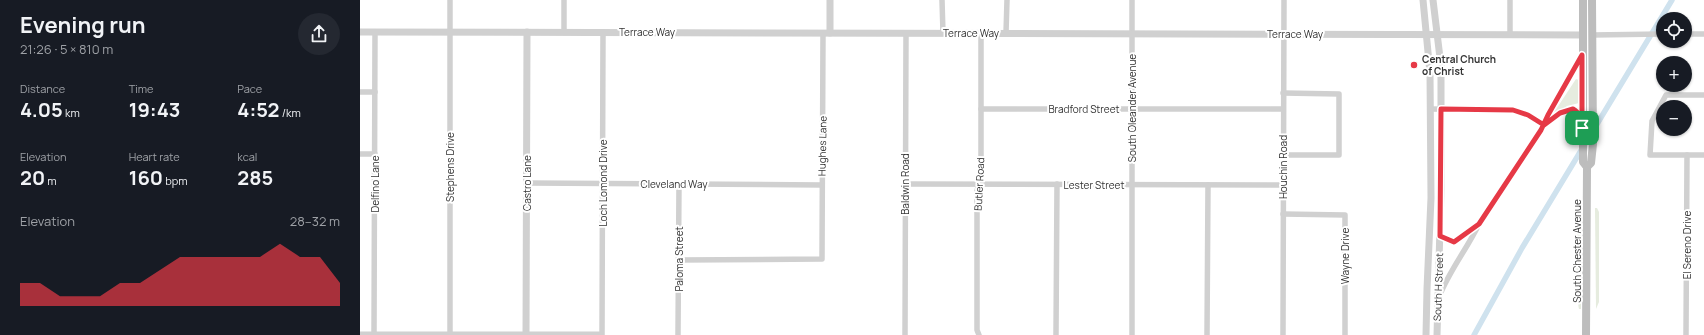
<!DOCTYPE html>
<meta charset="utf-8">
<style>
body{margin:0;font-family:Manrope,sans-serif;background:#242831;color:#f1f3f6;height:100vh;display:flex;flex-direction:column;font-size:15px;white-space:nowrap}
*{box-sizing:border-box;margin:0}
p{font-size:13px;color:#9ea1a6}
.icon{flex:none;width:22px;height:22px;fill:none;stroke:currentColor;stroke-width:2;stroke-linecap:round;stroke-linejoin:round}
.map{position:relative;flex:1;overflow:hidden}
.panel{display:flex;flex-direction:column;background:#171b24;width:360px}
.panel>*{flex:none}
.tools{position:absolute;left:1296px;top:12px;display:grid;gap:8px}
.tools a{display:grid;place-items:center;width:36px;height:36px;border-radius:50%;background:#171b24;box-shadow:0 1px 3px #0004;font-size:20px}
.pin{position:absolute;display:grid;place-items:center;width:34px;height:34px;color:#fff;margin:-17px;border-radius:8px;box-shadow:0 2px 6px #0006}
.round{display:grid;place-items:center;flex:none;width:42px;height:42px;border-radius:21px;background:#242831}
.overview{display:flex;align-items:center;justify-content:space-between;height:68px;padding:0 20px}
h1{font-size:22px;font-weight:700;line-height:30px}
.stats{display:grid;grid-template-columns:repeat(3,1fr);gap:6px;height:68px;padding:4px 20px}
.stats div{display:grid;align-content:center}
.stats b{font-size:20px;font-weight:700}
.stats small{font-size:11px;font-weight:400}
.stats p{font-size:11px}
.chart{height:112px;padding:8px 20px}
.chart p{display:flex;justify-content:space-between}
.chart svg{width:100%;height:72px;margin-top:4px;fill:#e63946;opacity:.7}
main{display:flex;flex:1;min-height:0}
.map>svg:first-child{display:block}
.green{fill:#e6ecdf}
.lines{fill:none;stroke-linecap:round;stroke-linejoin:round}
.canal{stroke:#cfe2ee;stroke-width:5.5}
.minor{stroke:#d0d0d0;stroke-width:5.5}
.tertiary{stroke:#d0d0d0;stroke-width:7}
.secondary{stroke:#bdbdbd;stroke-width:8}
.route-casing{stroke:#fff;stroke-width:8}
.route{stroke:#e63946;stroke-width:5}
.poi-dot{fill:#e63946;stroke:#fff;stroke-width:1.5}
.labels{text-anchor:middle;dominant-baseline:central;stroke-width:4;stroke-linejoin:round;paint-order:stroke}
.street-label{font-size:10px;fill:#333;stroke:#fff}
.poi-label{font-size:10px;font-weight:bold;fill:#333;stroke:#fff;text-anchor:start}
</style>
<main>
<section class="panel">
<div class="overview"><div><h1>Evening run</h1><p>21:26 · 5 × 810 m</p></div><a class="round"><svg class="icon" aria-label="share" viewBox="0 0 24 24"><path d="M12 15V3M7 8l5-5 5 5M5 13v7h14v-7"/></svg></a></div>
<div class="stats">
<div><p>Distance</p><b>4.05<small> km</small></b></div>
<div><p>Time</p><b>19:43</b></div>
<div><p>Pace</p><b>4:52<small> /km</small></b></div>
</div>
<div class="stats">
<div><p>Elevation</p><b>20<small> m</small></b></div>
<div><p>Heart rate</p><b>160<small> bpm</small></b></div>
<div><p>kcal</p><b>285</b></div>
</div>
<div class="chart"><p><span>Elevation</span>28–32 m</p>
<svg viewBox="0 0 160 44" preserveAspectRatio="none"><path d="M0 44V30L10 30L20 38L30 38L40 38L50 30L60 30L70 22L80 14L90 14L100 14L110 14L120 14L130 6L140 14L150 14L160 30V44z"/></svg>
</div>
</section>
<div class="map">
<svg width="1344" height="335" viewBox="0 0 1344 335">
<rect width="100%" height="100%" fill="#fff"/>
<g class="green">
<polygon points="1216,79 1219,80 1219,103 1207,106 1191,117"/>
<path d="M1218,207L1221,209V309H1219C1216,299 1215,215 1218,207Z"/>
<polygon points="1235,208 1237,208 1239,212 1239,302 1236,309"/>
</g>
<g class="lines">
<polyline class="canal" points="1114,335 1162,248 1312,0"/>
<g class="minor">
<polyline points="90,0 90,335"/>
<polyline points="582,0 583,33"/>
<polyline points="1150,0 1150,34"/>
<polyline points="204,32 204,0"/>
<polyline points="646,33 647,0"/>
<polyline points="1325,34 1344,34"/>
<polyline points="1232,35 1303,34"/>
<polyline points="0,92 15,92"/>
<polyline points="1344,95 1306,95 1292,121 1290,155 1344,155"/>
<polyline points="621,109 923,109"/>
<polyline points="1070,109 1153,110 1168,115 1184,125 1200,113 1213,109 1218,112 1221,120"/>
<polyline points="0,154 15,154"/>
<polyline points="923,155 979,155 979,94 923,93"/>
<polyline points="167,183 462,185"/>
<polyline points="545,184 923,185"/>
<polyline points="923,214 985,215 985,335"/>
<polyline points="1080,236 1094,242 1119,224"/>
<polyline points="319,260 462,259 463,33"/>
<path d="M1079,297C1089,271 1107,249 1119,224L1184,125L1222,55"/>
<polyline points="14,335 15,32"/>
<polyline points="242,335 243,32"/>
<polyline points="318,335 319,184"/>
<polyline points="545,335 546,33"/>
<polyline points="619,335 617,330 617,191 621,175 621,33"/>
<polyline points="696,335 697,184"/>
<polyline points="772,335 772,0"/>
<polyline points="847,335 848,185"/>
<polyline points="923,335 924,0"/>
<polyline points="1326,335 1327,155"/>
</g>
<g class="tertiary">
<polyline points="1063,0 1070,73 1071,198 1067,289 1066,335"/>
<polyline points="1073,0 1081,66 1081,190 1077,335"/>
<polyline points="0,32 1223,35"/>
<polyline points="470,33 470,0"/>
<polyline points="0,335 239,335"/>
<polyline points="166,335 167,32"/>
</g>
<g class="secondary">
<polyline points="1223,0 1223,162 1227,167 1226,335"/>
<polyline points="1227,167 1231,163 1233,144 1232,0"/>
</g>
</g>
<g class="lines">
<defs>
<path id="route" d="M1222,128C1221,119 1220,113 1213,109L1200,113L1184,125L1168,115L1153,110L1081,109L1080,236L1094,242L1119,224L1181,130L1188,115L1222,55V128"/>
</defs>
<use href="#route" class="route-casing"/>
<use href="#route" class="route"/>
</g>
<circle class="poi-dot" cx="1054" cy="65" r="4"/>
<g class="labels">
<g class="street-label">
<text x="287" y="32">Terrace Way</text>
<text x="611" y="33">Terrace Way</text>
<text x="935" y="34">Terrace Way</text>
<text transform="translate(772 108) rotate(-90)">South Oleander Avenue</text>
<text x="724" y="109">Bradford Street</text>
<text transform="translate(462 146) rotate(-89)">Hughes Lane</text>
<text transform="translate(90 167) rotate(-90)">Stephens Drive</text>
<text transform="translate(923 167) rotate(-90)">Houchin Road</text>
<text transform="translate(167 183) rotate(-90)">Castro Lane</text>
<text transform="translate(243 183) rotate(-90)">Loch Lomond Drive</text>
<text transform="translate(15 184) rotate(-90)">Delfino Lane</text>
<text x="314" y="184">Cleveland Way</text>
<text transform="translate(545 184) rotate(-90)">Baldwin Road</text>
<text transform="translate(619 184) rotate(-87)">Butler Road</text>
<text x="734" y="185">Lester Street</text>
<text transform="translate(1327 245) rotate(-90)">El Sereno Drive</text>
<text transform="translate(1217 251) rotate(-90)">South Chester Avenue</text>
<text transform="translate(985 256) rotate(-90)">Wayne Drive</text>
<text transform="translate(319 259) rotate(-90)">Paloma Street</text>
<text transform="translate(1078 287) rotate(-88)">South H Street</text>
</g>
<g class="poi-label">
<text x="1062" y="59">Central Church<tspan x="1062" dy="12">of Christ</tspan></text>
</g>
</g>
</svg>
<div class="tools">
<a><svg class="icon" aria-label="locate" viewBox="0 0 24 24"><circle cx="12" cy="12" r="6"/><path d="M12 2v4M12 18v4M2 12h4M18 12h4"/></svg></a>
<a>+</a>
<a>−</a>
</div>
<div class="pin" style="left:1222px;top:128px;background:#1e9e55"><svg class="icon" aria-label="arrive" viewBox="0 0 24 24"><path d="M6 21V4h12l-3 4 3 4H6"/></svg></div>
</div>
</main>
